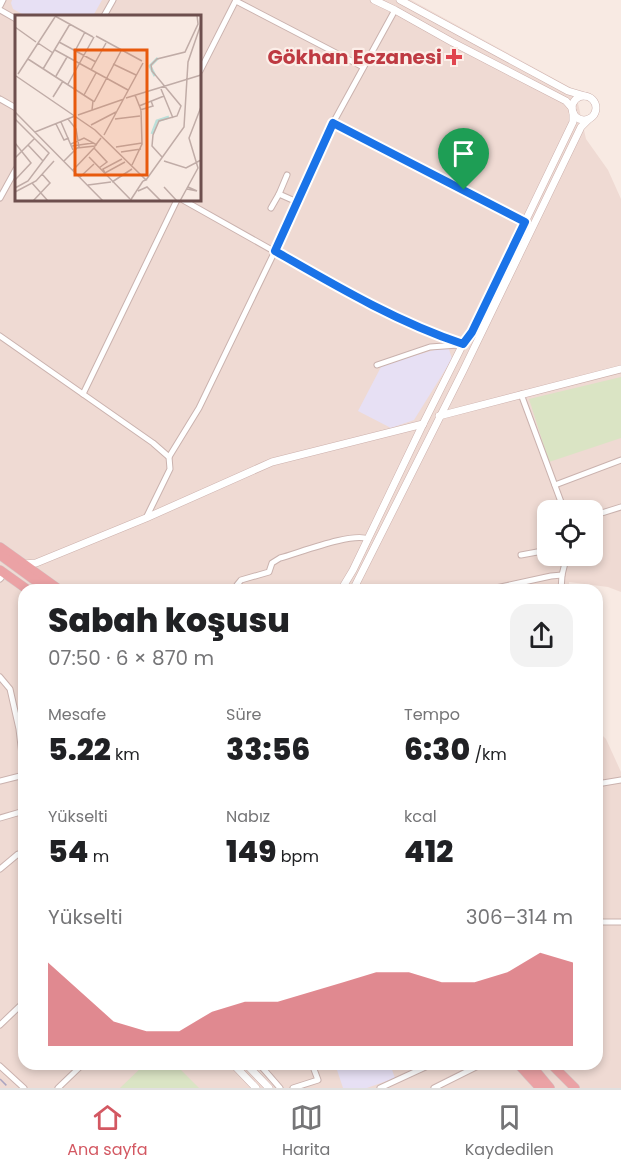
<!DOCTYPE html>
<html lang="tr">
<meta charset="utf-8">
<style>
body{margin:0;font-family:Poppins,sans-serif;background:#f2f2f2;color:#202124;height:100vh;display:flex;flex-direction:column;font-size:22px;white-space:nowrap}
*{box-sizing:border-box;margin:0}
p{font-size:20px;color:#757577}
.icon{flex:none;width:33px;height:33px;fill:none;stroke:currentColor;stroke-width:2;stroke-linecap:round;stroke-linejoin:round}
.map{position:relative;flex:1;overflow:hidden}
.drawer{position:absolute;left:18px;top:584px;width:585px;height:486px;display:flex;flex-direction:column;background:#fff;border-radius:18px;box-shadow:0 3px 9px #0003}
.drawer>*{flex:none}
.tools{position:absolute;left:537px;top:500px;display:grid;gap:12px}
.tools a{display:grid;place-items:center;width:66px;height:66px;border-radius:12px;background:#fff;box-shadow:0 3px 9px #0003;font-size:30px}
.pin{position:absolute;display:grid;place-items:center;width:51px;height:51px;color:#fff;margin:-62px -26px;border-radius:50% 50% 50% 0;rotate:-45deg;box-shadow:0 0 6px #0007}
.pin .icon{rotate:45deg}
.round{display:grid;place-items:center;flex:none;width:63px;height:63px;border-radius:18px;background:#f2f2f2}
.overview{display:flex;align-items:center;justify-content:space-between;height:102px;padding:0 30px}
h1{font-size:33px;font-weight:800;line-height:45px}
.metrics{display:grid;grid-template-columns:repeat(3,1fr);gap:9px;height:102px;padding:6px 30px}
.metrics div{display:grid;align-content:center}
.metrics b{font-size:30px;font-weight:800}
.metrics small{font-size:16px;font-weight:400}
.metrics p{font-size:16px}
.chart{height:168px;padding:12px 30px}
.chart p{display:flex;justify-content:space-between}
.chart svg{width:100%;height:108px;margin-top:6px;fill:#d35862;opacity:.7}
.menu{display:flex;justify-content:space-around;align-items:center;height:84px;border-top:2px solid #e0e0e0;background:#fff;font-size:16px;color:#757577}
.menu a{display:grid;justify-items:center;gap:3px}
.menu .selected{color:#d35862}
.map>svg:first-child{display:block}
.residential{fill:#efdad3;fill-rule:evenodd}
.education{fill:#e7e0f4}
.green{fill:#dae4c4}
.lines{fill:none;stroke-linecap:round;stroke-linejoin:round}
.street-casing{stroke:#cab2ae;stroke-width:7}
.secondary-casing{stroke:#ccb0ac;stroke-width:8}
.highway-casing{stroke:#d3caca;stroke-width:10}
.street{stroke:#fff;stroke-width:5}
.secondary{stroke:#fff;stroke-width:7}
.highway{stroke:#eba2a5;stroke-width:9}
.rail{stroke:#aaa4c0;stroke-width:1.5;stroke-dasharray:9 6;stroke-linecap:butt}
.route-casing{stroke:#fff;stroke-width:12}
.route{stroke:#1a73e8;stroke-width:8}
.health-dot{fill:#e0444e;stroke:#fceee8;stroke-width:2}
.labels{text-anchor:middle;dominant-baseline:central;stroke-width:4.5;stroke-linejoin:round;paint-order:stroke}
.health-label{font-size:20px;font-weight:bold;fill:#be3a42;stroke:#fceee8;text-anchor:end}
.inset-river{fill:none;stroke:#bbdfd9;stroke-width:3}
.inset-road{fill:none;stroke:#c0aca7;stroke-width:1.5}
.view{fill:#e8590c;fill-opacity:0.15;stroke:#e8590c;stroke-width:3}
.inset-edge{fill:none;stroke:#6d4e4d;stroke-width:3}
</style>
<div class="map">
<svg width="621" height="1088" viewBox="0 0 621 1088">
<rect width="100%" height="100%" fill="#f8eae3"/>
<path class="residential" d="M0,0H411L575,90L586,139L608,170L621,199V592L608,587L569,582V590H24V1064H597V730L606,739L621,772V1088H0ZM16,16H200V200H16ZM548,510H592V555H548Z"/>
<g class="education">
<polygon points="12,0 102,0 93,16 26,16 13,9 11,3"/>
<polygon points="448,346 452,359 414,420 391,428 358,411 382,365"/>
<polygon points="335,1064 390,1064 395,1078 367,1088 343,1088"/>
</g>
<g class="green">
<polygon points="621,377 621,438 549,462 529,399"/>
<polygon points="145,1064 175,1064 199,1088 120,1088"/>
</g>
<g class="lines">
<defs>
<g id="street">
<polyline points="236,1 363,67"/>
<polyline points="0,6 3,0"/>
<polyline points="0,10 16,19"/>
<polyline points="104,16 113,0"/>
<polyline points="200,71 236,0"/>
<polyline points="0,99 16,108"/>
<polyline points="333,123 525,222"/>
<polyline points="279,194 287,175"/>
<polyline points="0,198 16,169"/>
<polyline points="183,200 350,294 437,336 463,344"/>
<polyline points="271,208 279,194 297,202"/>
<polyline points="0,336 153,443 169,457 170,469 146,518"/>
<polyline points="377,365 430,347 458,345"/>
<polyline points="83,394 177,200"/>
<polyline points="521,394 564,510"/>
<polyline points="169,457 199,408 275,251 333,123 395,10"/>
<polyline points="555,485 621,460"/>
<polyline points="592,516 621,507"/>
<polyline points="521,555 548,550"/>
<polyline points="0,579 1,578"/>
<path d="M238,590L237,585L241,580L269,572L272,563L280,558C299,553 352,532 368,539"/>
<polyline points="470,590 496,588 551,576 562,575"/>
<polyline points="561,590 562,575 567,555"/>
<polyline points="0,677 10,689 19,729 24,772"/>
<polyline points="0,781 24,775"/>
<polyline points="597,784 621,780"/>
<polyline points="0,818 24,811"/>
<polyline points="0,869 18,854 24,852"/>
<polyline points="597,922 621,922"/>
<polyline points="0,1025 24,1002"/>
<polyline points="260,1065 280,1088"/>
<polyline points="0,1066 24,1088"/>
<polyline points="58,1088 83,1064"/>
<polyline points="293,1088 318,1080 312,1064"/>
<polyline points="380,1088 432,1064"/>
<polyline points="434,1088 482,1064"/>
</g>
<g id="secondary">
<polyline points="374,0 395,10 452,42 566,101 572,108"/>
<polyline points="400,0 568,91 585,96"/>
<circle cx="584" cy="108" r="12"/>
<polyline points="439,416 621,369"/>
<polyline points="24,564 36,563 146,518 272,462 423,424"/>
<polyline points="341,590 353,570 423,424 463,344 472,332 573,122 573,112"/>
<polyline points="353,590 463,371 581,127 589,119"/>
<polyline points="233,1064 256,1088"/>
<polyline points="246,1064 269,1088"/>
</g>
<g id="highway">
<polyline points="0,547 60,590"/>
<polyline points="0,555 48,590"/>
<polyline points="0,570 28,590"/>
<polyline points="518,1064 540,1088"/>
<polyline points="530,1064 550,1088"/>
<polyline points="551,1064 575,1088"/>
</g>
</defs>
<use href="#street" class="street-casing"/>
<use href="#secondary" class="secondary-casing"/>
<use href="#highway" class="highway-casing"/>
<use href="#street" class="street"/>
<use href="#secondary" class="secondary"/>
<use href="#highway" class="highway"/>
<polyline class="rail" points="0,1079 9,1088"/>
</g>
<g class="lines">
<defs>
<path id="route" d="M333,123L525,222L472,332L463,344C397,322 336,286 275,251Z"/>
</defs>
<use href="#route" class="route-casing"/>
<use href="#route" class="route"/>
</g>
<path class="health-dot" d="M451 48h6v6h6v6h-6v6h-6v-6h-6v-6h6z"/>
<g class="labels">
<g class="health-label">
<text x="442" y="57">Gökhan Eczanesi</text>
</g>
</g>
<g transform="translate(15 15)">
<rect width="186" height="186" fill="#f8eae3"/>
<path class="inset-river" d="M140,61L135,51L143,43M137,119L142,106L154,102"/>
<path class="inset-road" d="M40,1L78,22M0,12L21,27M81,21L127,46M44,27L81,47M23,28L38,38M40,35L113,75M60,36L70,17M13,44L78,86L77,95M98,49L121,60M28,54L55,9M76,55L91,28M3,59L40,2M1,61L80,115L131,165L128,166M41,61L52,42M53,69L79,22M146,74L158,103M69,80L81,58M38,82L48,66M111,83L186,60M79,87L106,36M124,91L149,81M125,95L138,91L136,86M0,97L88,186M63,100L109,84M0,104L34,138L13,166L0,173M53,104L61,114L64,132M100,104L125,101M46,107L58,135M41,109L49,125L54,123M76,110L101,97M20,117L60,101M89,120L128,48M0,128L16,148L0,165M56,129L69,123L82,130M13,130L28,146M57,131L78,128M101,132L127,128M79,133L92,147L84,153M106,137L126,134M74,142L115,184M147,142L137,131L138,120L144,106L162,101L166,91L137,56L136,50L142,44L170,37L183,9L182,0M0,143L20,123M107,144L88,154L90,158L110,147M49,146L62,133L80,131L86,123M149,146L171,153L186,145M117,150L127,129L126,95L120,80M58,155L80,132M65,162L79,149M131,165L169,112L173,47L186,9M97,167L117,154M17,168L33,186M73,170L96,167M149,172L162,186M172,174L182,176L173,172M123,176L132,172L146,186M0,177L21,166L39,146M18,186L35,168L27,159M115,186L128,166M165,186L183,153L174,123L186,92"/>
<path class="view" d="M60,35H132V160H60Z"/>
<rect width="186" height="186" class="inset-edge"/>
</g>
</svg>
<div class="tools">
<a><svg class="icon" aria-label="locate" viewBox="0 0 24 24"><circle cx="12" cy="12" r="6"/><path d="M12 2v4M12 18v4M2 12h4M18 12h4"/></svg></a>
</div>
<div class="pin" style="left:464px;top:190px;background:#1e9e55"><svg class="icon" aria-label="arrive" viewBox="0 0 24 24"><path d="M6 21V4h12l-3 4 3 4H6"/></svg></div>
<section class="drawer">
<div class="overview"><div><h1>Sabah koşusu</h1><p>07:50 · 6 × 870 m</p></div><a class="round"><svg class="icon" aria-label="share" viewBox="0 0 24 24"><path d="M12 15V3M7 8l5-5 5 5M5 13v7h14v-7"/></svg></a></div>
<div class="metrics">
<div><p>Mesafe</p><b>5.22<small> km</small></b></div>
<div><p>Süre</p><b>33:56</b></div>
<div><p>Tempo</p><b>6:30<small> /km</small></b></div>
</div>
<div class="metrics">
<div><p>Yükselti</p><b>54<small> m</small></b></div>
<div><p>Nabız</p><b>149<small> bpm</small></b></div>
<div><p>kcal</p><b>412</b></div>
</div>
<div class="chart"><p><span>Yükselti</span>306–314 m</p>
<svg viewBox="0 0 160 44" preserveAspectRatio="none"><path d="M0 44V10L10 22L20 34L30 38L40 38L50 30L60 26L70 26L80 22L90 18L100 14L110 14L120 18L130 18L140 14L150 6L160 10V44z"/></svg>
</div>
</section>
</div>
<nav class="menu">
<a class="selected"><svg class="icon" aria-label="home" viewBox="0 0 24 24"><path d="M3 11l9-7 9 7M6 9v11h12V9"/></svg>Ana sayfa</a>
<a><svg class="icon" aria-label="map" viewBox="0 0 24 24"><path d="M3 6l6-2 6 2 6-2v14l-6 2-6-2-6 2zM9 4v14M15 6v14"/></svg>Harita</a>
<a><svg class="icon" aria-label="saved" viewBox="0 0 24 24"><path d="M7 4h10v16l-5-4-5 4z"/></svg>Kaydedilen</a>
</nav>
